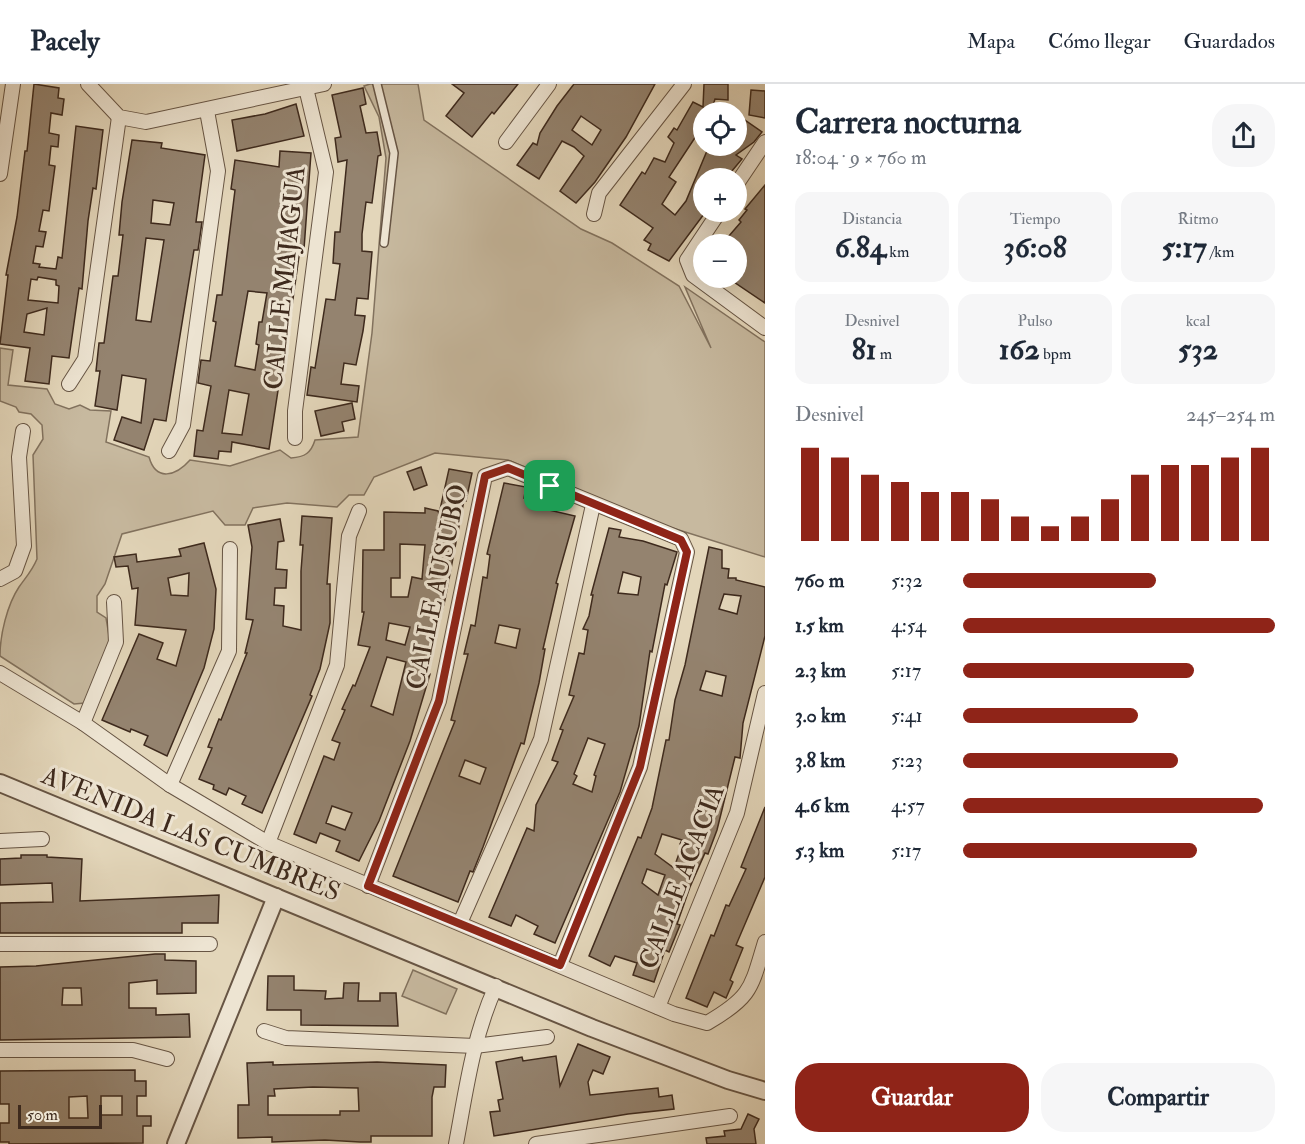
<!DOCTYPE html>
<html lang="es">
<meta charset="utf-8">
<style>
body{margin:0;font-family:"IM FELL Double Pica",serif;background:#f6f6f7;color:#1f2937;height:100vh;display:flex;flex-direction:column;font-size:22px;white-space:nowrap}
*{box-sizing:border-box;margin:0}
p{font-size:20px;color:#747a83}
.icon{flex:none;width:33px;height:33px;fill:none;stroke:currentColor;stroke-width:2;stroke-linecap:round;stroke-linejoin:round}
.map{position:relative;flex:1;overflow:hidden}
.details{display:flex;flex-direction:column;background:#fff;width:540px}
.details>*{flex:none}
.controls{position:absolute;left:693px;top:18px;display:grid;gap:12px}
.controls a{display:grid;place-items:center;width:54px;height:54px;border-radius:50%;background:#fff;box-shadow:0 6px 24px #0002;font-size:30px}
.scale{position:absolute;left:18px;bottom:15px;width:84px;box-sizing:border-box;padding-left:6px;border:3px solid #3e2a1d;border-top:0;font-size:16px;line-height:21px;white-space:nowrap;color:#3e2a1d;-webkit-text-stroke:4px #ede4d2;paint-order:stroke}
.pin{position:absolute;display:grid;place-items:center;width:51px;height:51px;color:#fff;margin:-26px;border-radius:12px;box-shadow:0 3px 9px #0006}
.round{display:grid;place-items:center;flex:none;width:63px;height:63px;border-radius:24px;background:#f6f6f7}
.summary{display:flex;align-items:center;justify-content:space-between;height:102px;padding:0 30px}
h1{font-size:33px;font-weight:700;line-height:45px}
.metrics{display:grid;grid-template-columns:repeat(3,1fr);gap:9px;height:102px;padding:6px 30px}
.metrics div{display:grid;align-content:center;border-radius:15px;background:#f6f6f7;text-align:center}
.metrics b{font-size:30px;font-weight:700}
.metrics small{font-size:16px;font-weight:400}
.metrics p{font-size:16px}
.chart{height:168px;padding:12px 30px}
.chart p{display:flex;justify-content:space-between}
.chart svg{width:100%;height:108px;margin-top:6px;stroke:#8f2418;stroke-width:6}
.button{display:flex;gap:12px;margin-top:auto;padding:12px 30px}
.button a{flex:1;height:69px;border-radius:24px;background:#8f2418;color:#fff;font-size:24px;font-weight:700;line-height:69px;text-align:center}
.button a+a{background:#f6f6f7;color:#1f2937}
ul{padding:0 30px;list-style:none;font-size:20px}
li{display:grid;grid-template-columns:96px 72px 1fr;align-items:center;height:45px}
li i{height:15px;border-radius:8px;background:#8f2418}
header{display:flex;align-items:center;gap:36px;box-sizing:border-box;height:84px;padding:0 30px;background:#fff;border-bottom:2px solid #e0e1e3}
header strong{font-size:28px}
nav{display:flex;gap:33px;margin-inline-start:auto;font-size:21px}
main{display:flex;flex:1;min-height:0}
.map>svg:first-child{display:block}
.green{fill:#c7b99f;stroke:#82725e;stroke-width:1.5}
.building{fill:#94836f;stroke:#3e2a1d;stroke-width:1.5;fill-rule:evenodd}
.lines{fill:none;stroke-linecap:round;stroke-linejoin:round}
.service-casing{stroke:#675544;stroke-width:10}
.minor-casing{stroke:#675544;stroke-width:16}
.tertiary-casing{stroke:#675544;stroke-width:20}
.service{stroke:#ede4d2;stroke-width:7}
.minor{stroke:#ede4d2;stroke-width:14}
.tertiary{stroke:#ede4d2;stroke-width:16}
.route-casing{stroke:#fff;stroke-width:12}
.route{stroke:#8f2418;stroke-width:8}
.labels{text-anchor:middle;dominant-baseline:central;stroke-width:6;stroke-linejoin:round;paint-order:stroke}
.street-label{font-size:26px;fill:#3e2a1d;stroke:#ede4d2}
</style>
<header>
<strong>Pacely</strong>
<nav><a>Mapa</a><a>Cómo llegar</a><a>Guardados</a></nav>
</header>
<main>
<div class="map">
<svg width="765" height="1060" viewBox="0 0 765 1060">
<rect width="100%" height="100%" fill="#e3d6ba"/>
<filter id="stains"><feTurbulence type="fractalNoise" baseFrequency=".00333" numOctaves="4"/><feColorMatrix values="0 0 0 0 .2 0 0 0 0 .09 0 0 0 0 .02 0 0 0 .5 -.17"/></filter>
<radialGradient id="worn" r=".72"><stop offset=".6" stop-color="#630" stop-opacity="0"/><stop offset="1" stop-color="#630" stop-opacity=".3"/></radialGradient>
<g class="green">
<path d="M370,0H418L424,36L581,145L612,159L679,202L711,264L685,203L765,258V473L663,441L508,376L435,369L374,393L364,411H349L337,423L287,419L253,424L245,441H225L213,427L122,450L105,500L97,512V528L106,534L110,557L85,619L74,620L0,572C0,551 7,521 19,503C26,493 32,487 37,475L33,371L43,355L42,341L31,330L19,328L16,323L0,317V264L13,266L8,301L47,305L55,320L69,325L80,321L90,326L111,327L106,358L149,373C156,398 176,392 190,376L230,382L280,366L291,374C305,373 311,369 315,356L358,353L372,249L386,74L379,33L364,2Z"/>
<polygon points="413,886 457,905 446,930 402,912"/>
</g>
<g class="building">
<path d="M34,0L59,4L58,14L64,15L62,31L51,29L49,49L59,51L58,63L51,62L49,81L55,82L49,127L43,126L39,147L46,148L43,163L36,162L33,179L40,180L39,183L56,185L58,173L62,174L76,42L103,46L96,105L93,104L88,137L82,205L79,204L69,274L52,272L49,300L25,297L30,264L0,260L8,191H6L17,133L25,67H27ZM38,193L56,196V201L59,202L58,219L28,216L31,195L37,196ZM47,224L44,251L24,248L27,230Z"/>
<polygon points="452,0 518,0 494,30 492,28 472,53 446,32 464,9"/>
<path d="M574,0H655L626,53L595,98L576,119L560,107L584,72L574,63L562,57L539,95L517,81L533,59L537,61L540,49L557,22ZM581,32L601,46L592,61L572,46Z"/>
<polygon points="704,0 728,0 728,16 715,15 711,28 704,28 704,45 702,43 669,93 676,98 662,120 675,131 686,117 709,62 736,62 736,30 762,48 754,58 736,71 742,75 726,94 704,94 704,130 669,177 648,166 651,160 644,156 653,144 620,121 642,88 645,90 654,74 665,78 674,59 668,53 674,44 677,46 693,18 703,23"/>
<polygon points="363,4 366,20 360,22 366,49 377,48 381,71 378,72 372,119 366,118 362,150 362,167 372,168 368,215 357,214 355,231 365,232 363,247 356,281 344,279 341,300 359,302 357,318 307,311 311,283 315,284 326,215 335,216 340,180 333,179 335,148 340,148 347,76 338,78 335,54 341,53 332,11"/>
<polygon points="751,6 765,7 765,34 749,31"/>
<polygon points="296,20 304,52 237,67 232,36 265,30"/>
<path d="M132,56L162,59L161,64L205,71L196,138H202L198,166H194L166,337L154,335L144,366L114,356L122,333L141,339L146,295L122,291L117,326L95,322L100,287H96L99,259H104L113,192H118L123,151H119L122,118ZM153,116L174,119L170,141L151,139ZM146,154L164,156L151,238L136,236Z"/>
<path d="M280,67L311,69L304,165H300L281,300H279L269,365L232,358L231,368L219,367L218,375L194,372L197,346L203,347L211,302L198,299L201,276L210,277L216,238L213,237L217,211H222L235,106L231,105L235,76L279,83ZM248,207L267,209L262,238H259L256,260L259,261L255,286L235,282ZM229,306L249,310L242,351L222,349Z"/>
<polygon points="765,101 765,219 728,194 736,194 736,160 722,160 741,138 739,136 747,126 745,125"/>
<polygon points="352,319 355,335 342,338 344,347 321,352 315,327"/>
<polygon points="421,383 427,401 414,406 407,388"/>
<path d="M449,385L472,389L466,417L464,416L445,516L425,589L430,590L410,657L379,737L359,777L336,767L340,757L320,749L316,759L294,750L324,672L334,676L340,659L332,656L345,626L342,625L353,601L355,602L370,563L358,561L364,528H362L363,466H384V428L425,429V424L438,427L439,430ZM400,460L425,461L422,495L412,493L408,513H391V494H400ZM389,539L410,543L405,561L386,556ZM387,573L406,578L393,631L371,622ZM332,722L352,729L345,746L326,739Z"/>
<path d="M504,399L526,403L524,414L538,416L536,423L575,432L556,499L558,500L543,565H545L539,599L524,660L521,659L483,763L473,788L470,787L458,818L393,792L455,637L451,636L468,570H464L471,541L475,542L483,493L487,494L490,471L487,470ZM499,541L520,545L516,564L495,559ZM465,676L486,684L480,700L459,692Z"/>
<polygon points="302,432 332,434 327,500 330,500 330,539 320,585 310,611 312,612 262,729 242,720 246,712 229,704 226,711 213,705 214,701 199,695 212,664 208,663 219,635 221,636 247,569 245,569 253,536 246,535 252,463 248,441 280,435 284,457 278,458 276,485 287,486 286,504 275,504 274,521 284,522 283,542 301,546 301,487 303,461 300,461"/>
<path d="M609,444L621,446L619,453L643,457L677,468L667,501L665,500L652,568L650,567L639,642L620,708L555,859L534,850L538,842L516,831L511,842L489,833L527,744L534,747L536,721L558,678L552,676L563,646L560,645L574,612L569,611L579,569L584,570L588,546L583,545L589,532L593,511H591ZM623,488L641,493L638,511L618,509ZM588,654L605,660L594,691L596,692L592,708L573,700L577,692L574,690Z"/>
<path d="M204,459L216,505L214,545L204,584L167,672L144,661L148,652L131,645L130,648L102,636L139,550L163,559L157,575L176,582L186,546L135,541L138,504L132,505L128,482L116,483L114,473L136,470L137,478L181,472L179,465ZM189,489L188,512L171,511L168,494Z"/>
<path d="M709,463L722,466V484L729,485L728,494H736V496L765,503V552L743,639L740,674L735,673L717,746L708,770L705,769L690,803L677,840L680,841L669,868L665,866L654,898L633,891L637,879L615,872L610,882L589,872L638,753L641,754L652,724L666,656H669L675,616L685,581ZM724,510L741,512L737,530L719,525ZM706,587L726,592L722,612L700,606ZM662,750L682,756L680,760L682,761L674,784L655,770ZM647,785L665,791L658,811L642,799Z"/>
<polygon points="765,723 765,793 736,861 743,864 730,896 733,898 726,914 714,908 707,923 686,914 711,851 714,852 726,821 729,822 746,785 741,783"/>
<polygon points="21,771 47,771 47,773 82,775 80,817 219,811 218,839 182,839 182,849 0,849 0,819 53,818 52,799 0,801 0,775 21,774"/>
<path d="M155,870H165V876L196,877V909L157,910V896L129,899V924H156V931L189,930L190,953L0,956V883L36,882ZM63,904H81L82,921H62Z"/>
<polygon points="268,892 294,892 294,906 326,907 325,915 343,914 344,899 359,899 358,917 380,917 380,909 396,909 398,942 301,941 301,926 267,926"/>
<polygon points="578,960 610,973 603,990 593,986 588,998 590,1011 658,1004 659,1013 672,1011 674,1025 628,1030 494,1052 490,1028 500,1027 498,1016 503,1015 496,978 522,973 523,977 556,972 560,1002"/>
<path d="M273,978V981L377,978L446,981L445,1003H434L432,1013V1052H371V1058H360L325,1056L272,1058V1053L238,1054V1021H249L247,979ZM313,1003L358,1004L359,1027H340V1031H268V1012H275L274,1005Z"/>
<path d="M135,986V997H146V1012H137V1032H151V1042H143V1059L9,1060V1058H0V1039H9V1020H0V987ZM87,1012L88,1034H69V1013ZM101,1012H122V1031H101Z"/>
<polygon points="748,1030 759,1035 754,1045 756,1060 707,1060 706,1054 725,1052 724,1047 741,1045"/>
</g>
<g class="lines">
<defs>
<polyline id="service" points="377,0 394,69 384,159"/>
<g id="minor">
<polyline points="88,0 119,33 146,38 324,0"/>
<polyline points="506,58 549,0"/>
<polyline points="0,90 13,0"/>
<polyline points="736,101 765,58"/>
<polyline points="719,128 687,176 693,191 765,244"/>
<polyline points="594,130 599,109 684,0"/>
<polyline points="69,300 85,275 119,33"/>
<polyline points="295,354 295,327 326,88 306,4"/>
<polyline points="169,367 183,341 218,87 207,27"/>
<polyline points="0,495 15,487 24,462 19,373 23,347"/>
<path d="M0,589L83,639L170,701L268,759L674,930L707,939C752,913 751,904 765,858"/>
<polyline points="83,639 116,558 114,518"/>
<polyline points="170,701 229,567 230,465"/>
<polyline points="0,757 42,755"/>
<polyline points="268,759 337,581 349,452 359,427"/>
<polyline points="368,802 439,617 485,392 508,384 681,455 687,468 640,683 560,881"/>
<polyline points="460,839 541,655 593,421"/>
<polyline points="0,860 210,860"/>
<polyline points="658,923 737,729 765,609"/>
<polyline points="264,947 286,954 475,962 547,953"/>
<polyline points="0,966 133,966 167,975"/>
<path d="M456,1060C466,1007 473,952 496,902"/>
<polyline points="536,1060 730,1032"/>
</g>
<g id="tertiary">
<polyline points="0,699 592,944 728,996 765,1007"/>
<polyline points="176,1060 276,813"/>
</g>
</defs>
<use href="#service" class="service-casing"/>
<use href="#minor" class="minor-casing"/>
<use href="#tertiary" class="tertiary-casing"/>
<use href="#service" class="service"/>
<use href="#minor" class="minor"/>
<use href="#tertiary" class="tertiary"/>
</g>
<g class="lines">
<defs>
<polygon id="route" points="508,384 681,456 687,468 640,683 560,881 368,802 439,617 485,392"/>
</defs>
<use href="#route" class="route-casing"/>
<use href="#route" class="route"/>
</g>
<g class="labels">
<g class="street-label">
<text transform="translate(285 194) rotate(-84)">CALLE MAJAGUA</text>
<text transform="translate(437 503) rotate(-78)">CALLE AUSUBO</text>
<text transform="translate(191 750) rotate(22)">AVENIDA LAS CUMBRES</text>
<text transform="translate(682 793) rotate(-69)">CALLE ACACIA</text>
</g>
</g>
<rect width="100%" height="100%" filter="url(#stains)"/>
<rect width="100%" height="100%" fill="url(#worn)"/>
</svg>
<div class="controls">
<a><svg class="icon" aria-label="locate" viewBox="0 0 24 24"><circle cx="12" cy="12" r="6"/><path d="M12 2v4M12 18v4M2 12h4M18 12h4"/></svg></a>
<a>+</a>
<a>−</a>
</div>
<div class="scale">50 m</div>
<div class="pin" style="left:550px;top:402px;background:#1e9e55"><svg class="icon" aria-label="arrive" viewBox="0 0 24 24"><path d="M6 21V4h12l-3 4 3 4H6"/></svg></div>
</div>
<section class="details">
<div class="summary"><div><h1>Carrera nocturna</h1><p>18:04 · 9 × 760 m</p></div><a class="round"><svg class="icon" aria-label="share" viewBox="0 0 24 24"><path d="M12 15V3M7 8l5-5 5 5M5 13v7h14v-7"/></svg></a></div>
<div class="metrics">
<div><p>Distancia</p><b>6.84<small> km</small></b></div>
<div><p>Tiempo</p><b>36:08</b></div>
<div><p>Ritmo</p><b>5:17<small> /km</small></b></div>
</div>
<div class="metrics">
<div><p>Desnivel</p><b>81<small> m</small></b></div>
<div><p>Pulso</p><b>162<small> bpm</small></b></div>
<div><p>kcal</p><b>532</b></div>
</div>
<div class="chart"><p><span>Desnivel</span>245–254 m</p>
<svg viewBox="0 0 160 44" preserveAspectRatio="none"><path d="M5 44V6M15 44V10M25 44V17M35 44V20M45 44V24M55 44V24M65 44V27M75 44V34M85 44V38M95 44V34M105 44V27M115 44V17M125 44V13M135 44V13M145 44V10M155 44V6"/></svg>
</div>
<ul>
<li><b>760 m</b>5:32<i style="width:62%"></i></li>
<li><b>1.5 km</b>4:54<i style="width:100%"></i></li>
<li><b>2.3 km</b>5:17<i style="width:74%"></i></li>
<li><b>3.0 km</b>5:41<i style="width:56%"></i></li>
<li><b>3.8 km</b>5:23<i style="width:69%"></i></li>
<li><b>4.6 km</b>4:57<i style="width:96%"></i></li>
<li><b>5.3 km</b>5:17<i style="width:75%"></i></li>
</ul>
<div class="button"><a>Guardar</a><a>Compartir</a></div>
</section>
</main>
